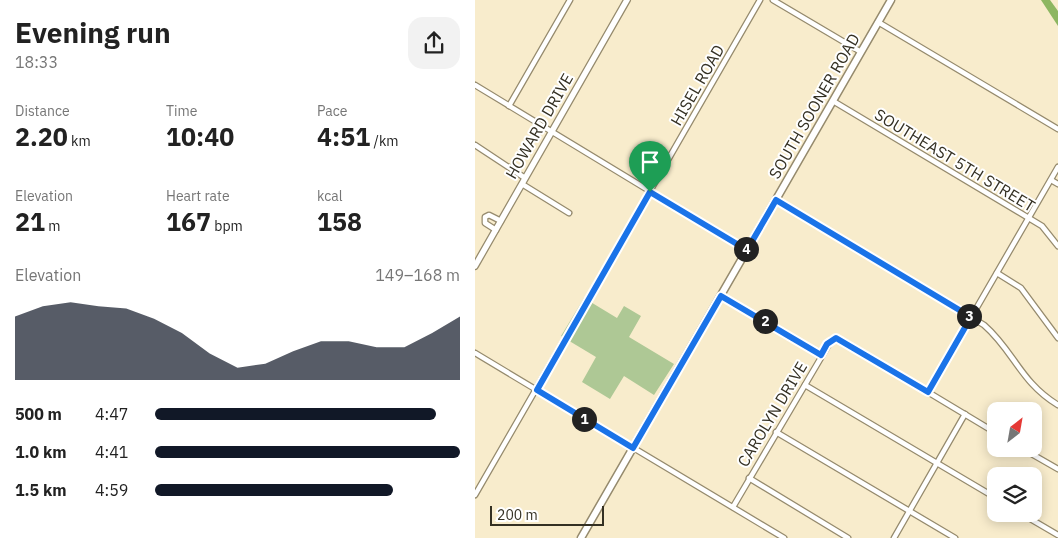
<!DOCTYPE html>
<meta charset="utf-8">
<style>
body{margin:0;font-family:"IBM Plex Sans",sans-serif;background:#f2f2f2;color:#222;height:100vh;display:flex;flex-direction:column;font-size:19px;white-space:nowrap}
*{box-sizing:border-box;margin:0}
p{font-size:16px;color:#767676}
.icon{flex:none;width:28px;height:28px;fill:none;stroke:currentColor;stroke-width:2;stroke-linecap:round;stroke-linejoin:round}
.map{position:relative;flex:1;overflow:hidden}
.details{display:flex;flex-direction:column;background:#fff;width:475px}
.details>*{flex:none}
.needle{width:32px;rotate:31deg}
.buttons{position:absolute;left:512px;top:402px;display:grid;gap:10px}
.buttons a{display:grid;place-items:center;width:55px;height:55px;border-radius:10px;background:#fff;box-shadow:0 2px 12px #0003;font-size:25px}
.scale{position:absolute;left:15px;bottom:12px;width:114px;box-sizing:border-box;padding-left:5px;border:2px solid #343023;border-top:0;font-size:14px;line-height:18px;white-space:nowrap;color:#343023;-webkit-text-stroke:4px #fff;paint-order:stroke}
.pin{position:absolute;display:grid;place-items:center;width:42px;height:42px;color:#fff;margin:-51px -21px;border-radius:50% 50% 50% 0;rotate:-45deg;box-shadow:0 0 5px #0007}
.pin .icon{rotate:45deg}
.km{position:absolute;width:25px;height:25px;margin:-12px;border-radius:50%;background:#222;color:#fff;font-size:14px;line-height:25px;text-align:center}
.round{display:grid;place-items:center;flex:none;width:52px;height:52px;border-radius:15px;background:#f2f2f2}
.head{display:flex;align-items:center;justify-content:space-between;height:85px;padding:0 15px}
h1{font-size:28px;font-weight:800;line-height:38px}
.metrics{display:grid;grid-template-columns:repeat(3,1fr);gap:8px;height:85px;padding:5px 15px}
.metrics div{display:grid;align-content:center}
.metrics b{font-size:25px;font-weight:800}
.metrics small{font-size:14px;font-weight:400}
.metrics p{font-size:14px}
.chart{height:140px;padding:10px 15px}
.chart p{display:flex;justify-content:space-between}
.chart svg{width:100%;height:90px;margin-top:5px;fill:#111827;opacity:.7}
ul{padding:0 15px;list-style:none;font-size:16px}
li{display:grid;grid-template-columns:80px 60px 1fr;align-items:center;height:38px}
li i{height:12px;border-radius:6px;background:#111827}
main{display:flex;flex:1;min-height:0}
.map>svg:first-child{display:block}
.green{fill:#aec895}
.forest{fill:#8db661}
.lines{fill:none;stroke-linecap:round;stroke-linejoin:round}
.minor-casing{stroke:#958a6d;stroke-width:7}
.tertiary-casing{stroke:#958a6d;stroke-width:8}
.secondary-casing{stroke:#958a6d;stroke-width:9}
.minor{stroke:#fff;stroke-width:4.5}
.tertiary{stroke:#fff;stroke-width:5.5}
.secondary{stroke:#fff;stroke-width:6}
.route-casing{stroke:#fff;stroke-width:10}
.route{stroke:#1a73e8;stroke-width:6}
.labels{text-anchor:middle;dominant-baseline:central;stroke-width:4;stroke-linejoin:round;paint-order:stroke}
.street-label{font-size:16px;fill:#343023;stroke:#fff}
</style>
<main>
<section class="details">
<div class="head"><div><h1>Evening run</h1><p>18:33</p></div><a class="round"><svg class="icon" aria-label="share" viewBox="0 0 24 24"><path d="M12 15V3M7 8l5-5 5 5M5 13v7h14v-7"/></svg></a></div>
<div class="metrics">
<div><p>Distance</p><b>2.20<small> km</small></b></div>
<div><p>Time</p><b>10:40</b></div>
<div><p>Pace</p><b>4:51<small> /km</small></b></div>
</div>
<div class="metrics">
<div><p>Elevation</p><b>21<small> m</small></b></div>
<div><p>Heart rate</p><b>167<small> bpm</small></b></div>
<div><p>kcal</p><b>158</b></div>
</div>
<div class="chart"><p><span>Elevation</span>149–168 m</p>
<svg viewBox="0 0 160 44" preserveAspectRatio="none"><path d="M0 44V13L10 8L20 6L30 8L40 9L50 14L60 21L70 31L80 38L90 36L100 30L110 25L120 25L130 28L140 28L150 21L160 13V44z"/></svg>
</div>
<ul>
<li><b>500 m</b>4:47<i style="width:92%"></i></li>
<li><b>1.0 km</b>4:41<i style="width:100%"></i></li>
<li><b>1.5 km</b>4:59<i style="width:78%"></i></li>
</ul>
</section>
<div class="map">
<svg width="583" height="538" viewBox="0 0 583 538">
<rect width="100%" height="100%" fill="#f8eccc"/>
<polygon class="green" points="109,298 142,318 149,306 166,316 154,337 199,364 179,395 149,376 135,399 107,382 121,357 86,336"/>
<polygon class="forest" points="566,0 575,0 583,11 583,26"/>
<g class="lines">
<defs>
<g id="minor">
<polyline points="298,0 386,52"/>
<polyline points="403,22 583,129"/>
<polyline points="0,85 272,250"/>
<polyline points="358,101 567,226 583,246"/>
<polyline points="34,106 95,0"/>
<polyline points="0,145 50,178"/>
<polyline points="576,180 583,184"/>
<polyline points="47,184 94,213"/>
<path d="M301,200L509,325C539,351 545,382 583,405"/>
<polyline points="21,230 10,223 10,217 14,215 26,221"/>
<polyline points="522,273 546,288 583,338"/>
<polyline points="246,295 346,355"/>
<polyline points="0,353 309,538"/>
<polyline points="330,385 521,498"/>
<polyline points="453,392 583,167"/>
<polyline points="301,432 480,538"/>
<polyline points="548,449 583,469"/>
<polyline points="274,478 373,538"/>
<polyline points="0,495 285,0"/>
<polyline points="258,507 357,339 368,341 521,433"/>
<polyline points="547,514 583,535"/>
<polyline points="419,538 490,414"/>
</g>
<polyline id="tertiary" points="0,266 152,0"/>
<polyline id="secondary" points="106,538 416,0"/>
</defs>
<use href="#minor" class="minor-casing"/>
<use href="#tertiary" class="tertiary-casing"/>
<use href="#secondary" class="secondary-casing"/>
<use href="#minor" class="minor"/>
<use href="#tertiary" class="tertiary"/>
<use href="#secondary" class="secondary"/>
</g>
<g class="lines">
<defs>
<polygon id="route" points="175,192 272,250 301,200 496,317 453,392 361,338 352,344 346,355 246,296 158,448 62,390"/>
</defs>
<use href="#route" class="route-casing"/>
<use href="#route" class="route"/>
</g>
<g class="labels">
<g class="street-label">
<text transform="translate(222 85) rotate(-60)">HISEL ROAD</text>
<text transform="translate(339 106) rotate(-60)">SOUTH SOONER ROAD</text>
<text transform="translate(64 126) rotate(-60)">HOWARD DRIVE</text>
<text transform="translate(480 160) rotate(31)">SOUTHEAST 5TH STREET</text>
<text transform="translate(297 414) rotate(-59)">CAROLYN DRIVE</text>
</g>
</g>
</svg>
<div class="buttons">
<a><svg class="needle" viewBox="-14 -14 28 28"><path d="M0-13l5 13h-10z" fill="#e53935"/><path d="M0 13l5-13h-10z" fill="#767676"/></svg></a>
<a><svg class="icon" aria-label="layers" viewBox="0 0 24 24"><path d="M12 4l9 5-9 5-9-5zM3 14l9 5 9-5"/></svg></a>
</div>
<div class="scale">200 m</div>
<div class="pin" style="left:175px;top:192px;background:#1e9e55"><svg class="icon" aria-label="arrive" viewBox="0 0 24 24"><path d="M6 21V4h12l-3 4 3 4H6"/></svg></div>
<b class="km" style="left:109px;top:419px">1</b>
<b class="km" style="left:290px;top:321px">2</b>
<b class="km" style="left:494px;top:316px">3</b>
<b class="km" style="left:271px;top:249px">4</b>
</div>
</main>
